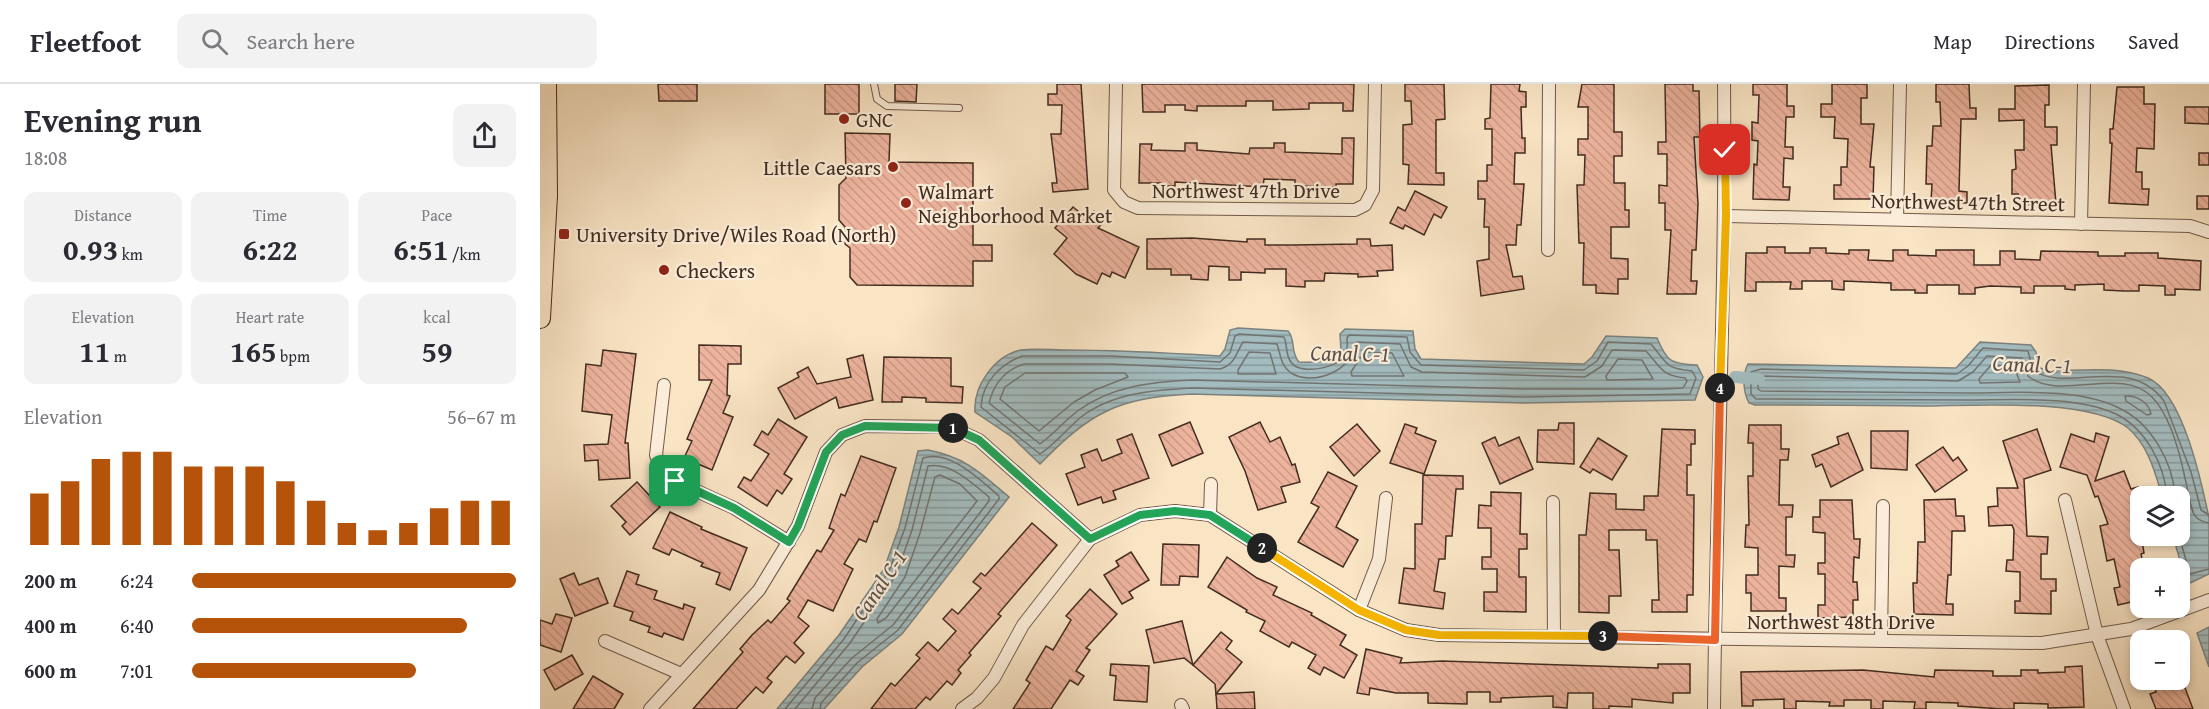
<!DOCTYPE html>
<meta charset="utf-8">
<style>
body{margin:0;font-family:"Gentium Book Plus",serif;background:#f2f2f3;color:#2b2b33;height:100vh;display:flex;flex-direction:column;font-size:22px;white-space:nowrap}
*{box-sizing:border-box;margin:0}
p{font-size:20px;color:#7c7c81}
.icon{flex:none;width:33px;height:33px;fill:none;stroke:currentColor;stroke-width:2;stroke-linecap:round;stroke-linejoin:round}
.map{position:relative;flex:1;overflow:hidden}
.panel{display:flex;flex-direction:column;background:#fff;width:540px}
.panel>*{flex:none}
.tools{position:absolute;left:1590px;top:402px;display:grid;gap:12px}
.tools a{display:grid;place-items:center;width:60px;height:60px;border-radius:12px;background:#fff;box-shadow:0 3px 9px #0003;font-size:30px}
.pin{position:absolute;display:grid;place-items:center;width:51px;height:51px;color:#fff;margin:-26px;border-radius:12px;box-shadow:0 3px 9px #0006}
.km{position:absolute;width:30px;height:30px;margin:-15px;border-radius:50%;background:#222;color:#fff;font-size:16px;line-height:30px;text-align:center}
.round{display:grid;place-items:center;flex:none;width:63px;height:63px;border-radius:12px;background:#f2f2f3}
.headline{display:flex;align-items:center;justify-content:space-between;height:102px;padding:0 24px}
h1{font-size:33px;font-weight:700;line-height:45px}
.stats{display:grid;grid-template-columns:repeat(3,1fr);gap:9px;height:102px;padding:6px 24px}
.stats div{display:grid;align-content:center;border-radius:12px;background:#f2f2f3;text-align:center}
.stats b{font-size:30px;font-weight:700}
.stats small{font-size:16px;font-weight:400}
.stats p{font-size:16px}
.chart{height:168px;padding:12px 24px}
.chart p{display:flex;justify-content:space-between}
.chart svg{width:100%;height:108px;margin-top:6px;stroke:#b45309;stroke-width:6}
ul{padding:0 24px;list-style:none;font-size:20px}
li{display:grid;grid-template-columns:96px 72px 1fr;align-items:center;height:45px}
li i{height:15px;border-radius:8px;background:#b45309}
header{display:flex;align-items:center;gap:36px;box-sizing:border-box;height:84px;padding:0 30px;background:#fff;border-bottom:2px solid #e1e1e2}
header strong{font-size:28px}
nav{display:flex;gap:33px;margin-inline-start:auto;font-size:21px}
.search{width:420px;height:54px;background:#f2f2f3;display:flex;align-items:center;gap:15px;box-sizing:border-box;padding:0 21px;border-radius:12px;color:#7c7c81;font-size:22px}
main{display:flex;flex:1;min-height:0}
.map>svg:first-child{display:block}
.water{fill:url(#water-rules);stroke:#7d827f;stroke-width:1.5}
.lines{fill:none;stroke-linecap:round;stroke-linejoin:round}
.shore{stroke:#737470;stroke-width:1.5}
.canal{stroke:#a3bcbf;stroke-width:12}
.building{fill:url(#building-back-hatch);stroke:#432c20;stroke-width:1.5}
.service-casing{stroke:#705a49;stroke-width:8}
.minor-casing{stroke:#705a49;stroke-width:14}
.primary-casing{stroke:#432c20;stroke-width:22}
.service{stroke:#fbedd9;stroke-width:6}
.minor{stroke:#fbedd9;stroke-width:12}
.primary{stroke:#f9e4c4;stroke-width:20}
.split-1-casing{stroke:#fff;stroke-width:12}
.split-2-casing{stroke:#fff;stroke-width:12}
.split-3-casing{stroke:#fff;stroke-width:12}
.split-4-casing{stroke:#fff;stroke-width:12}
.split-5-casing{stroke:#fff;stroke-width:12}
.split-1{stroke:#22a559;stroke-width:8}
.split-2{stroke:#22a559;stroke-width:8}
.split-3{stroke:#f5b400;stroke-width:8}
.split-4{stroke:#f0652b;stroke-width:8}
.split-5{stroke:#f5b400;stroke-width:8}
.poi-dot{fill:#8f2418;stroke:#fbedd9;stroke-width:2}
.labels{text-anchor:middle;dominant-baseline:central;stroke-width:4.5;stroke-linejoin:round;paint-order:stroke}
.poi-label{font-size:21px;fill:#432c20;stroke:#fbedd9;text-anchor:start}
.street-label{font-size:21px;fill:#432c20;stroke:#fbedd9}
.water-label{font-size:22px;font-style:italic;fill:#5b5048;stroke:#fbedd9}
</style>
<header>
<strong>Fleetfoot</strong>
<div class="search"><svg class="icon" aria-label="search" viewBox="0 0 24 24"><circle cx="10" cy="10" r="6"/><path d="M15 15l6 6"/></svg>Search here</div>
<nav><a>Map</a><a>Directions</a><a>Saved</a></nav>
</header>
<main>
<section class="panel">
<div class="headline"><div><h1>Evening run</h1><p>18:08</p></div><a class="round"><svg class="icon" aria-label="share" viewBox="0 0 24 24"><path d="M12 15V3M7 8l5-5 5 5M5 13v7h14v-7"/></svg></a></div>
<div class="stats">
<div><p>Distance</p><b>0.93<small> km</small></b></div>
<div><p>Time</p><b>6:22</b></div>
<div><p>Pace</p><b>6:51<small> /km</small></b></div>
</div>
<div class="stats">
<div><p>Elevation</p><b>11<small> m</small></b></div>
<div><p>Heart rate</p><b>165<small> bpm</small></b></div>
<div><p>kcal</p><b>59</b></div>
</div>
<div class="chart"><p><span>Elevation</span>56–67 m</p>
<svg viewBox="0 0 160 44" preserveAspectRatio="none"><path d="M5 44V23M15 44V18M25 44V9M35 44V6M45 44V6M55 44V12M65 44V12M75 44V12M85 44V18M95 44V26M105 44V35M115 44V38M125 44V35M135 44V29M145 44V26M155 44V26"/></svg>
</div>
<ul>
<li><b>200 m</b>6:24<i style="width:100%"></i></li>
<li><b>400 m</b>6:40<i style="width:85%"></i></li>
<li><b>600 m</b>7:01<i style="width:69%"></i></li>
</ul>
</section>
<div class="map">
<svg width="1669" height="625" viewBox="0 0 1669 625">
<defs>
<pattern id="water-rules" width="6" height="5" patternUnits="userSpaceOnUse" patternTransform="scale(1.5)"><rect width="6" height="5" fill="#a3bcbf"/><path d="M0 2.5h6" fill="none" stroke="#86999b"/></pattern>
<pattern id="building-back-hatch" width="6" height="6" patternUnits="userSpaceOnUse" patternTransform="scale(1.5)"><rect width="6" height="6" fill="#edb39d"/><path d="M-1 5l2 2M0 0l6 6M5-1l2 2" fill="none" stroke="#cc9a87"/></pattern>
</defs>
<rect width="100%" height="100%" fill="#f9e4c4"/>
<filter id="stains"><feTurbulence type="fractalNoise" baseFrequency=".00333" numOctaves="4"/><feColorMatrix values="0 0 0 0 .2 0 0 0 0 .09 0 0 0 0 .02 0 0 0 .5 -.17"/></filter>
<radialGradient id="worn" r=".72"><stop offset=".6" stop-color="#630" stop-opacity="0"/><stop offset="1" stop-color="#630" stop-opacity=".3"/></radialGradient>
<g class="water">
<path d="M698,244L748,247C756,255 750,269 759,278C775,279 789,279 801,266L800,250L805,245L873,247L875,265L881,275L1044,280L1052,273L1066,252L1117,254C1127,278 1131,280 1157,281L1163,293L1155,316L983,319L651,310C577,314 551,328 500,380L472,353L435,328C433,302 455,271 481,266C495,264 513,266 527,266C578,266 629,269 680,272L685,265L690,246Z"/>
<path d="M1440,258L1491,261L1496,268L1498,283L1508,287C1540,287 1577,281 1608,294C1643,309 1662,400 1669,434C1669,452 1669,472 1669,490L1650,499L1645,494L1633,452H1640V412H1622C1615,388 1608,361 1588,344C1548,313 1431,322 1380,322C1325,321 1270,321 1215,321L1209,319C1203,308 1202,291 1208,280L1416,284Z"/>
<path d="M388,366C425,373 441,389 469,413L362,550L322,583L284,625H237L299,551L344,485L359,443L378,367Z"/>
<polygon points="1669,543 1669,583 1657,549"/>
</g>
<g class="lines">
<g class="shore">
<path d="M699,250L744,253C748,262 745,276 755,282C768,290 801,283 806,268C808,264 807,258 807,254L809,251L867,253L870,268L881,281L1044,286L1057,277L1068,258L1111,260C1128,280 1124,284 1152,287L1156,294L1150,310L983,313L652,304C614,306 572,309 541,333C527,345 515,360 500,370L441,323C442,298 461,280 482,272H571L680,278L690,269L695,252Z"/>
<path d="M703,258L737,260C741,271 740,281 751,289C773,303 814,286 814,260L817,258L860,260L871,283L882,288L1045,293L1062,282L1072,266L1106,267C1121,283 1120,291 1145,294L1147,297L1143,304L1123,305H983L652,296C612,298 572,302 539,326C525,336 514,350 500,360L449,319C454,299 465,286 484,280H570L680,285C695,281 696,269 703,258Z"/>
<polygon points="709,268 730,269 736,290 698,290 698,286"/>
<polygon points="824,268 852,269 864,292 812,292 811,288"/>
<polygon points="1078,275 1102,276 1113,295 1067,296 1066,292"/>
<polygon points="1451,281 1474,283 1480,298 1440,299 1439,295"/>
<polygon points="485,289 585,289 588,293 555,306 534,318 499,347 460,315 465,303"/>
<path d="M1585,312C1597,311 1609,319 1611,330L1607,331L1586,317Z"/>
<polygon points="400,391 420,400 437,417 346,534 338,539 337,535 365,493 380,449 395,393"/>
<path d="M1627,412C1624,380 1606,345 1576,330C1536,311 1471,316 1427,316C1357,316 1286,315 1216,315L1211,310V288L1221,285L1417,290L1428,282L1443,264L1488,267L1493,286C1525,310 1589,269 1624,317L1651,388L1661,426L1669,431"/>
<path d="M1635,412C1633,378 1611,339 1579,324C1538,303 1472,309 1426,309C1358,308 1289,308 1221,307L1218,305V295L1221,292L1418,297L1433,288L1447,272L1482,274L1488,292C1519,318 1582,281 1612,313C1630,331 1640,370 1645,394C1648,405 1649,420 1654,430C1657,436 1662,438 1669,439"/>
<polyline points="1639,452 1650,490 1669,485"/>
<path d="M245,625L304,555L349,487L365,444L383,374C410,365 440,396 459,412V415L358,546L317,579L281,619L280,625"/>
<path d="M255,625L310,559L356,491L372,446L388,382C411,378 432,399 449,413V417L353,541L312,574L275,614L272,625"/>
</g>
<polyline class="canal" points="1195,293 1219,295"/>
</g>
<g class="building">
<polygon points="118,0 157,0 157,17 119,17"/>
<rect x="285" y="0" width="34" height="30"/>
<polygon points="355,0 377,0 376,18 355,17"/>
<polygon points="517,0 541,0 548,105 513,108 512,99 517,99 511,50 521,50 522,21 508,21 508,10 517,10"/>
<polygon points="602,0 814,0 813,27 803,27 803,19 769,19 769,25 733,26 733,17 706,17 706,22 657,22 657,27 645,26 645,21 625,21 625,28 603,28"/>
<polygon points="865,0 904,0 905,35 896,36 896,89 904,89 904,101 868,100 869,81 863,80 863,41 872,40 871,17 865,17"/>
<polygon points="951,0 980,0 979,7 986,8 986,23 981,23 982,54 985,54 985,69 975,69 974,100 984,100 981,141 977,141 976,161 966,161 973,193 982,192 984,205 941,212 937,177 949,175 949,143 944,143 945,115 938,115 938,97 947,97 947,81 952,81 952,45 945,45 945,35 950,34"/>
<polygon points="1042,0 1074,0 1074,48 1082,48 1082,72 1074,72 1074,99 1085,99 1085,126 1089,126 1089,143 1071,143 1071,174 1088,175 1088,195 1078,195 1078,210 1056,209 1056,201 1043,201 1044,159 1039,159 1037,101 1044,101 1045,71 1038,71 1038,55 1048,55 1048,23 1038,23"/>
<polygon points="1125,0 1153,0 1153,7 1159,7 1160,53 1154,53 1158,120 1156,166 1152,166 1151,197 1157,197 1156,210 1127,210 1131,146 1125,146 1125,119 1119,119 1119,101 1127,102 1127,70 1118,70 1118,58 1126,58"/>
<polygon points="1213,0 1247,0 1247,22 1254,22 1254,33 1246,33 1245,63 1253,63 1253,75 1244,74 1243,103 1250,103 1249,116 1213,115 1214,80 1217,81 1218,57 1212,56 1212,38 1218,39 1219,11 1213,11"/>
<polygon points="1292,0 1327,0 1327,14 1321,14 1321,40 1334,40 1330,83 1334,83 1333,115 1294,115 1294,101 1301,101 1301,83 1307,83 1308,55 1294,54 1295,33 1281,33 1281,20 1292,20"/>
<polygon points="1396,0 1429,0 1430,24 1436,24 1436,35 1421,35 1419,107 1427,108 1427,119 1391,118 1392,100 1386,100 1387,62 1392,62 1393,42 1401,42 1400,18 1396,18"/>
<polygon points="1509,1 1509,21 1505,21 1505,43 1517,43 1517,61 1511,61 1516,120 1478,121 1478,110 1472,110 1472,86 1476,85 1475,66 1484,66 1484,36 1459,37 1459,25 1475,25 1475,2"/>
<polygon points="1577,3 1604,3 1604,20 1615,20 1614,65 1597,64 1596,88 1602,88 1602,105 1609,105 1608,121 1569,119 1572,59 1570,59 1570,45 1573,45"/>
<polygon points="1645,23 1669,23 1669,40 1645,39"/>
<polygon points="305,49 350,50 349,78 433,79 433,161 452,161 452,177 433,177 433,202 317,201 310,193 310,164 305,160 305,143 299,136 299,101 306,94"/>
<polygon points="802,54 814,54 813,100 796,100 796,103 755,102 755,96 724,95 723,103 635,98 635,102 621,102 621,99 599,99 600,60 612,60 611,66 645,67 645,59 657,59 657,66 709,70 710,64 734,64 734,59 745,59 745,68 802,70"/>
<rect x="1659" y="69" width="10" height="12"/>
<polygon points="875,107 907,123 901,134 894,130 884,151 865,141 863,145 850,139 858,123 865,127"/>
<rect x="1657" y="112" width="12" height="13"/>
<polygon points="533,123 548,135 554,127 565,136 558,144 599,163 585,194 572,188 570,193 562,189 557,200 536,190 514,170 527,154 515,144"/>
<polygon points="652,154 707,158 707,155 725,155 725,161 753,161 817,160 817,155 830,155 831,162 852,161 853,186 837,187 838,192 818,193 818,190 785,189 784,197 765,197 765,203 746,202 746,185 725,185 725,189 701,188 701,196 689,196 689,183 669,182 668,196 651,195 651,191 631,191 631,185 607,185 607,155"/>
<polygon points="1227,163 1245,163 1245,169 1270,169 1270,164 1286,164 1286,169 1309,170 1309,166 1329,166 1328,176 1353,177 1353,166 1368,166 1368,171 1396,172 1396,166 1434,166 1434,181 1460,181 1460,167 1475,167 1475,175 1500,176 1501,167 1558,168 1558,172 1585,172 1585,169 1618,169 1618,174 1661,177 1660,206 1635,205 1635,211 1625,211 1625,202 1599,201 1599,207 1584,207 1564,206 1564,200 1535,201 1535,206 1525,205 1525,202 1494,202 1494,209 1481,209 1481,203 1450,202 1435,204 1435,210 1419,210 1419,201 1387,201 1387,209 1375,209 1375,206 1351,206 1351,199 1304,197 1304,206 1292,205 1292,197 1262,197 1262,205 1250,205 1251,198 1216,198 1216,207 1205,207 1206,169 1227,169"/>
<polygon points="159,261 201,262 201,280 188,280 187,311 190,312 183,329 193,333 172,386 144,374 152,357 147,355 172,296 159,296"/>
<polygon points="63,266 96,270 85,359 88,359 90,394 59,396 58,376 45,377 44,361 68,360 72,331 42,327 46,280 61,282"/>
<polygon points="323,271 333,316 299,324 296,313 255,335 238,304 259,293 257,289 268,283 277,300 311,293 307,275"/>
<polygon points="344,273 411,274 411,302 423,303 422,319 386,318 386,314 362,313 362,318 342,318"/>
<polygon points="238,335 267,353 244,390 252,395 242,410 237,406 227,422 198,403 204,393 211,397 229,370 214,361 222,347 228,351"/>
<polygon points="650,338 663,369 632,382 619,351"/>
<polygon points="720,338 730,358 740,353 752,381 755,380 760,398 741,403 746,418 718,426 705,387 689,353"/>
<polygon points="1019,339 1034,339 1034,380 997,378 998,346 1018,346"/>
<polygon points="817,340 840,367 814,392 790,363"/>
<polygon points="865,340 877,344 875,349 896,357 884,390 850,379"/>
<polygon points="1209,341 1241,341 1241,365 1249,365 1248,376 1240,376 1239,421 1253,421 1252,433 1246,433 1246,471 1255,471 1254,483 1239,482 1239,514 1246,514 1246,527 1211,527 1211,509 1206,509 1206,491 1218,491 1218,464 1205,463 1206,441 1209,441 1208,392 1213,392 1213,359 1208,359"/>
<polygon points="1122,345 1155,346 1155,360 1151,360 1151,381 1147,381 1147,411 1154,411 1153,511 1147,511 1147,528 1112,528 1112,516 1119,516 1117,456 1106,456 1106,446 1069,446 1069,466 1079,466 1081,512 1069,512 1069,529 1039,528 1039,451 1046,451 1050,409 1076,410 1076,425 1104,426 1104,412 1118,412"/>
<polygon points="1497,345 1511,386 1484,395 1487,452 1508,453 1507,470 1501,470 1501,495 1516,495 1516,507 1511,507 1511,530 1475,529 1475,517 1480,517 1480,488 1466,487 1467,476 1473,476 1474,446 1472,441 1449,442 1448,423 1458,422 1457,404 1478,404 1463,357"/>
<polygon points="1331,347 1368,347 1367,386 1331,384"/>
<polygon points="1308,349 1323,386 1291,403 1282,380 1276,383 1272,371 1299,360 1297,353"/>
<polygon points="1556,349 1569,353 1555,397 1584,387 1591,405 1598,403 1600,411 1600,418 1592,421 1599,458 1602,457 1604,469 1601,470 1604,484 1600,484 1600,516 1578,521 1574,504 1580,503 1574,475 1567,477 1560,442 1568,440 1558,412 1555,413 1547,391 1520,383 1531,350 1554,358"/>
<polygon points="592,350 609,394 573,407 576,415 563,419 561,413 538,421 526,390 545,383 541,371 557,365 562,377 582,369 577,356"/>
<polygon points="955,353 959,362 979,353 993,385 960,400 942,359"/>
<polygon points="1058,354 1087,372 1072,396 1053,385 1050,389 1040,383"/>
<polygon points="1403,363 1413,377 1418,373 1427,386 1395,408 1376,381"/>
<polygon points="321,372 356,384 337,438 334,437 326,458 319,455 304,480 313,485 293,527 268,516 258,533 269,542 254,559 264,569 255,579 246,572 227,594 232,598 223,609 216,603 196,625 153,625 203,568 200,565 212,551 228,536 231,539 250,517 247,515 266,484 277,466 281,468 294,446 289,444 301,410 305,412"/>
<polygon points="788,388 817,402 796,443 818,456 803,483 758,458 779,423 771,419"/>
<polygon points="883,391 923,392 923,405 916,405 912,452 906,452 905,475 899,475 894,507 905,509 903,525 859,519 864,484 875,485 875,440 882,440"/>
<polygon points="97,398 120,423 90,451 82,442 86,438 71,422"/>
<polygon points="951,408 981,409 980,450 987,450 987,465 979,465 979,493 986,493 986,528 944,527 944,508 957,508 957,485 942,485 942,473 951,473 951,444 938,444 939,421 951,422"/>
<polygon points="1415,415 1416,432 1424,432 1425,447 1412,447 1411,491 1408,491 1406,520 1413,520 1413,531 1374,530 1373,499 1377,499 1378,458 1385,458 1384,416"/>
<polygon points="1280,416 1312,416 1314,455 1320,455 1319,474 1314,473 1313,498 1317,498 1318,516 1313,516 1313,533 1278,534 1278,521 1285,521 1285,490 1278,490 1278,479 1285,479 1285,449 1273,448 1273,433 1280,433"/>
<polygon points="130,428 162,443 161,445 207,464 190,506 176,500 180,489 161,482 163,479 132,465 129,471 113,464"/>
<polygon points="492,439 517,461 458,530 461,532 429,569 431,571 418,586 421,589 412,601 407,597 390,616 386,613 375,625 331,625 351,599 355,602 380,574 376,571 388,558 398,567 416,547 403,535 412,525 418,530 441,504 433,498 441,489 445,492"/>
<polygon points="623,460 659,461 658,493 640,492 639,501 621,501"/>
<polygon points="591,468 609,496 589,508 593,514 582,520 564,491 579,482 576,477"/>
<polygon points="687,473 717,494 737,503 733,511 772,529 771,531 806,551 800,561 817,571 804,594 784,583 780,591 768,584 776,571 752,558 749,563 720,547 725,537 706,528 707,526 668,503"/>
<polygon points="87,487 99,491 96,500 117,507 114,515 143,525 144,520 155,524 143,556 124,549 122,553 108,548 110,543 90,536 93,528 74,522"/>
<polygon points="34,489 39,501 58,494 68,519 35,532 20,495"/>
<polygon points="550,505 577,530 546,564 550,566 536,587 544,592 538,601 530,596 511,625 473,625 490,599 486,596 506,562 513,566 531,536 526,532"/>
<polygon points="16,530 32,534 21,568 0,561 0,536 12,540"/>
<polygon points="642,537 653,581 644,574 614,579 606,546"/>
<polygon points="681,548 692,557 686,565 702,578 676,610 675,600 653,581"/>
<polygon points="826,565 862,574 860,579 902,577 1118,584 1118,580 1150,580 1150,609 1133,609 1133,619 1092,615 1092,623 1069,622 1069,625 1053,625 1053,609 1028,609 1027,624 1013,623 1013,612 961,614 961,618 950,618 950,608 927,608 927,620 888,619 888,609 856,609 830,604 829,611 817,609"/>
<polygon points="32,571 43,590 15,606 4,586"/>
<polygon points="571,580 609,582 607,618 574,616 576,592 570,591"/>
<polygon points="1542,582 1544,623 1508,624 1508,620 1474,619 1474,625 1462,625 1418,622 1418,619 1386,618 1386,625 1374,625 1375,618 1343,617 1343,625 1331,625 1331,616 1304,616 1304,622 1289,622 1290,618 1256,617 1256,625 1244,625 1244,615 1213,616 1213,622 1202,622 1201,588 1323,586 1394,593 1395,586 1453,587 1453,592 1481,592 1481,586 1498,586 1498,589 1525,588 1525,583"/>
<polygon points="53,592 83,610 74,625 33,625"/>
<polygon points="1613,596 1642,596 1653,625 1616,625 1610,610 1616,608"/>
<polygon points="714,608 715,625 677,625 676,610"/>
</g>
<g class="lines">
<defs>
<polyline id="service" points="334,0 337,15 347,22 419,24"/>
<g id="minor">
<polyline points="576,0 574,106 584,118 598,124 815,126 825,121 833,106 835,0"/>
<polyline points="1186,132 1650,142 1669,148"/>
<polyline points="1357,135 1360,0"/>
<polyline points="1541,140 1544,0"/>
<polyline points="1008,166 1009,0"/>
<polyline points="124,301 116,371 122,387 135,397 194,424 249,458"/>
<polyline points="1525,416 1557,551 1584,625"/>
<polyline points="1013,418 1014,551"/>
<polyline points="670,431 671,400"/>
<polyline points="819,526 839,475 846,414"/>
<polyline points="1341,556 1343,422"/>
<polyline points="65,557 141,590"/>
<polyline points="641,621 643,625"/>
<polyline points="110,625 219,506 258,442 286,368 302,351 325,342 411,343 439,356 550,455"/>
<polyline points="422,625 437,614 454,594 483,541 550,455 600,431 635,427 670,431 819,526 866,546 899,551 1502,559 1591,545 1669,516"/>
<path d="M1174,625C1176,417 1186,208 1184,0"/>
</g>
<polyline id="primary" points="0,234 7,112 6,0"/>
</defs>
<use href="#service" class="service-casing"/>
<use href="#minor" class="minor-casing"/>
<use href="#primary" class="primary-casing"/>
<use href="#service" class="service"/>
<use href="#minor" class="minor"/>
<use href="#primary" class="primary"/>
</g>
<g class="lines">
<defs>
<polyline id="split-1" points="135,397 194,424 249,458 258,442 286,368 302,351 325,342 413,344"/>
<polyline id="split-2" points="413,344 439,356 550,455 600,431 635,427 670,431 722,464"/>
<polyline id="split-3" points="722,464 819,526 866,546 899,551 1063,552"/>
<polyline id="split-4" points="1063,552 1175,556 1180,304"/>
<polyline id="split-5" points="1180,304 1186,132 1185,66"/>
</defs>
<use href="#split-1" class="split-1-casing"/>
<use href="#split-2" class="split-2-casing"/>
<use href="#split-3" class="split-3-casing"/>
<use href="#split-4" class="split-4-casing"/>
<use href="#split-5" class="split-5-casing"/>
<use href="#split-1" class="split-1"/>
<use href="#split-2" class="split-2"/>
<use href="#split-3" class="split-3"/>
<use href="#split-4" class="split-4"/>
<use href="#split-5" class="split-5"/>
</g>
<g class="poi-dot">
<circle cx="304" cy="35" r="6"/>
<circle cx="353" cy="83" r="6"/>
<circle cx="366" cy="119" r="6"/>
<rect x="18" y="144" width="12" height="12" rx="3"/>
<circle cx="124" cy="186" r="6"/>
</g>
<g class="labels">
<g class="poi-label">
<text x="316" y="35">GNC</text>
<text x="341" y="83" text-anchor="end">Little Caesars</text>
<text x="378" y="107">Walmart<tspan x="378" dy="24">Neighborhood Market</tspan></text>
<text x="36" y="150">University Drive/Wiles Road (North)</text>
<text x="136" y="186">Checkers</text>
</g>
<g class="street-label">
<text x="706" y="106">Northwest 47th Drive</text>
<text transform="translate(1428 118) rotate(1)">Northwest 47th Street</text>
<text x="1301" y="537">Northwest 48th Drive</text>
</g>
<g class="water-label">
<text transform="translate(810 269) rotate(1)">Canal C-1</text>
<text transform="translate(1492 280) rotate(2)">Canal C-1</text>
<text transform="translate(339 501) rotate(-56)">Canal C-1</text>
</g>
</g>
<rect width="100%" height="100%" filter="url(#stains)"/>
<rect width="100%" height="100%" fill="url(#worn)"/>
</svg>
<div class="tools">
<a><svg class="icon" aria-label="layers" viewBox="0 0 24 24"><path d="M12 4l9 5-9 5-9-5zM3 14l9 5 9-5"/></svg></a>
<a>+</a>
<a>−</a>
</div>
<div class="pin" style="left:135px;top:397px;background:#1e9e55"><svg class="icon" aria-label="arrive" viewBox="0 0 24 24"><path d="M6 21V4h12l-3 4 3 4H6"/></svg></div>
<div class="pin" style="left:1185px;top:66px;background:#d93025"><svg class="icon" aria-label="check" viewBox="0 0 24 24"><path d="M5 12l5 5 9-10"/></svg></div>
<b class="km" style="left:413px;top:344px">1</b>
<b class="km" style="left:722px;top:464px">2</b>
<b class="km" style="left:1063px;top:552px">3</b>
<b class="km" style="left:1180px;top:304px">4</b>
</div>
</main>
